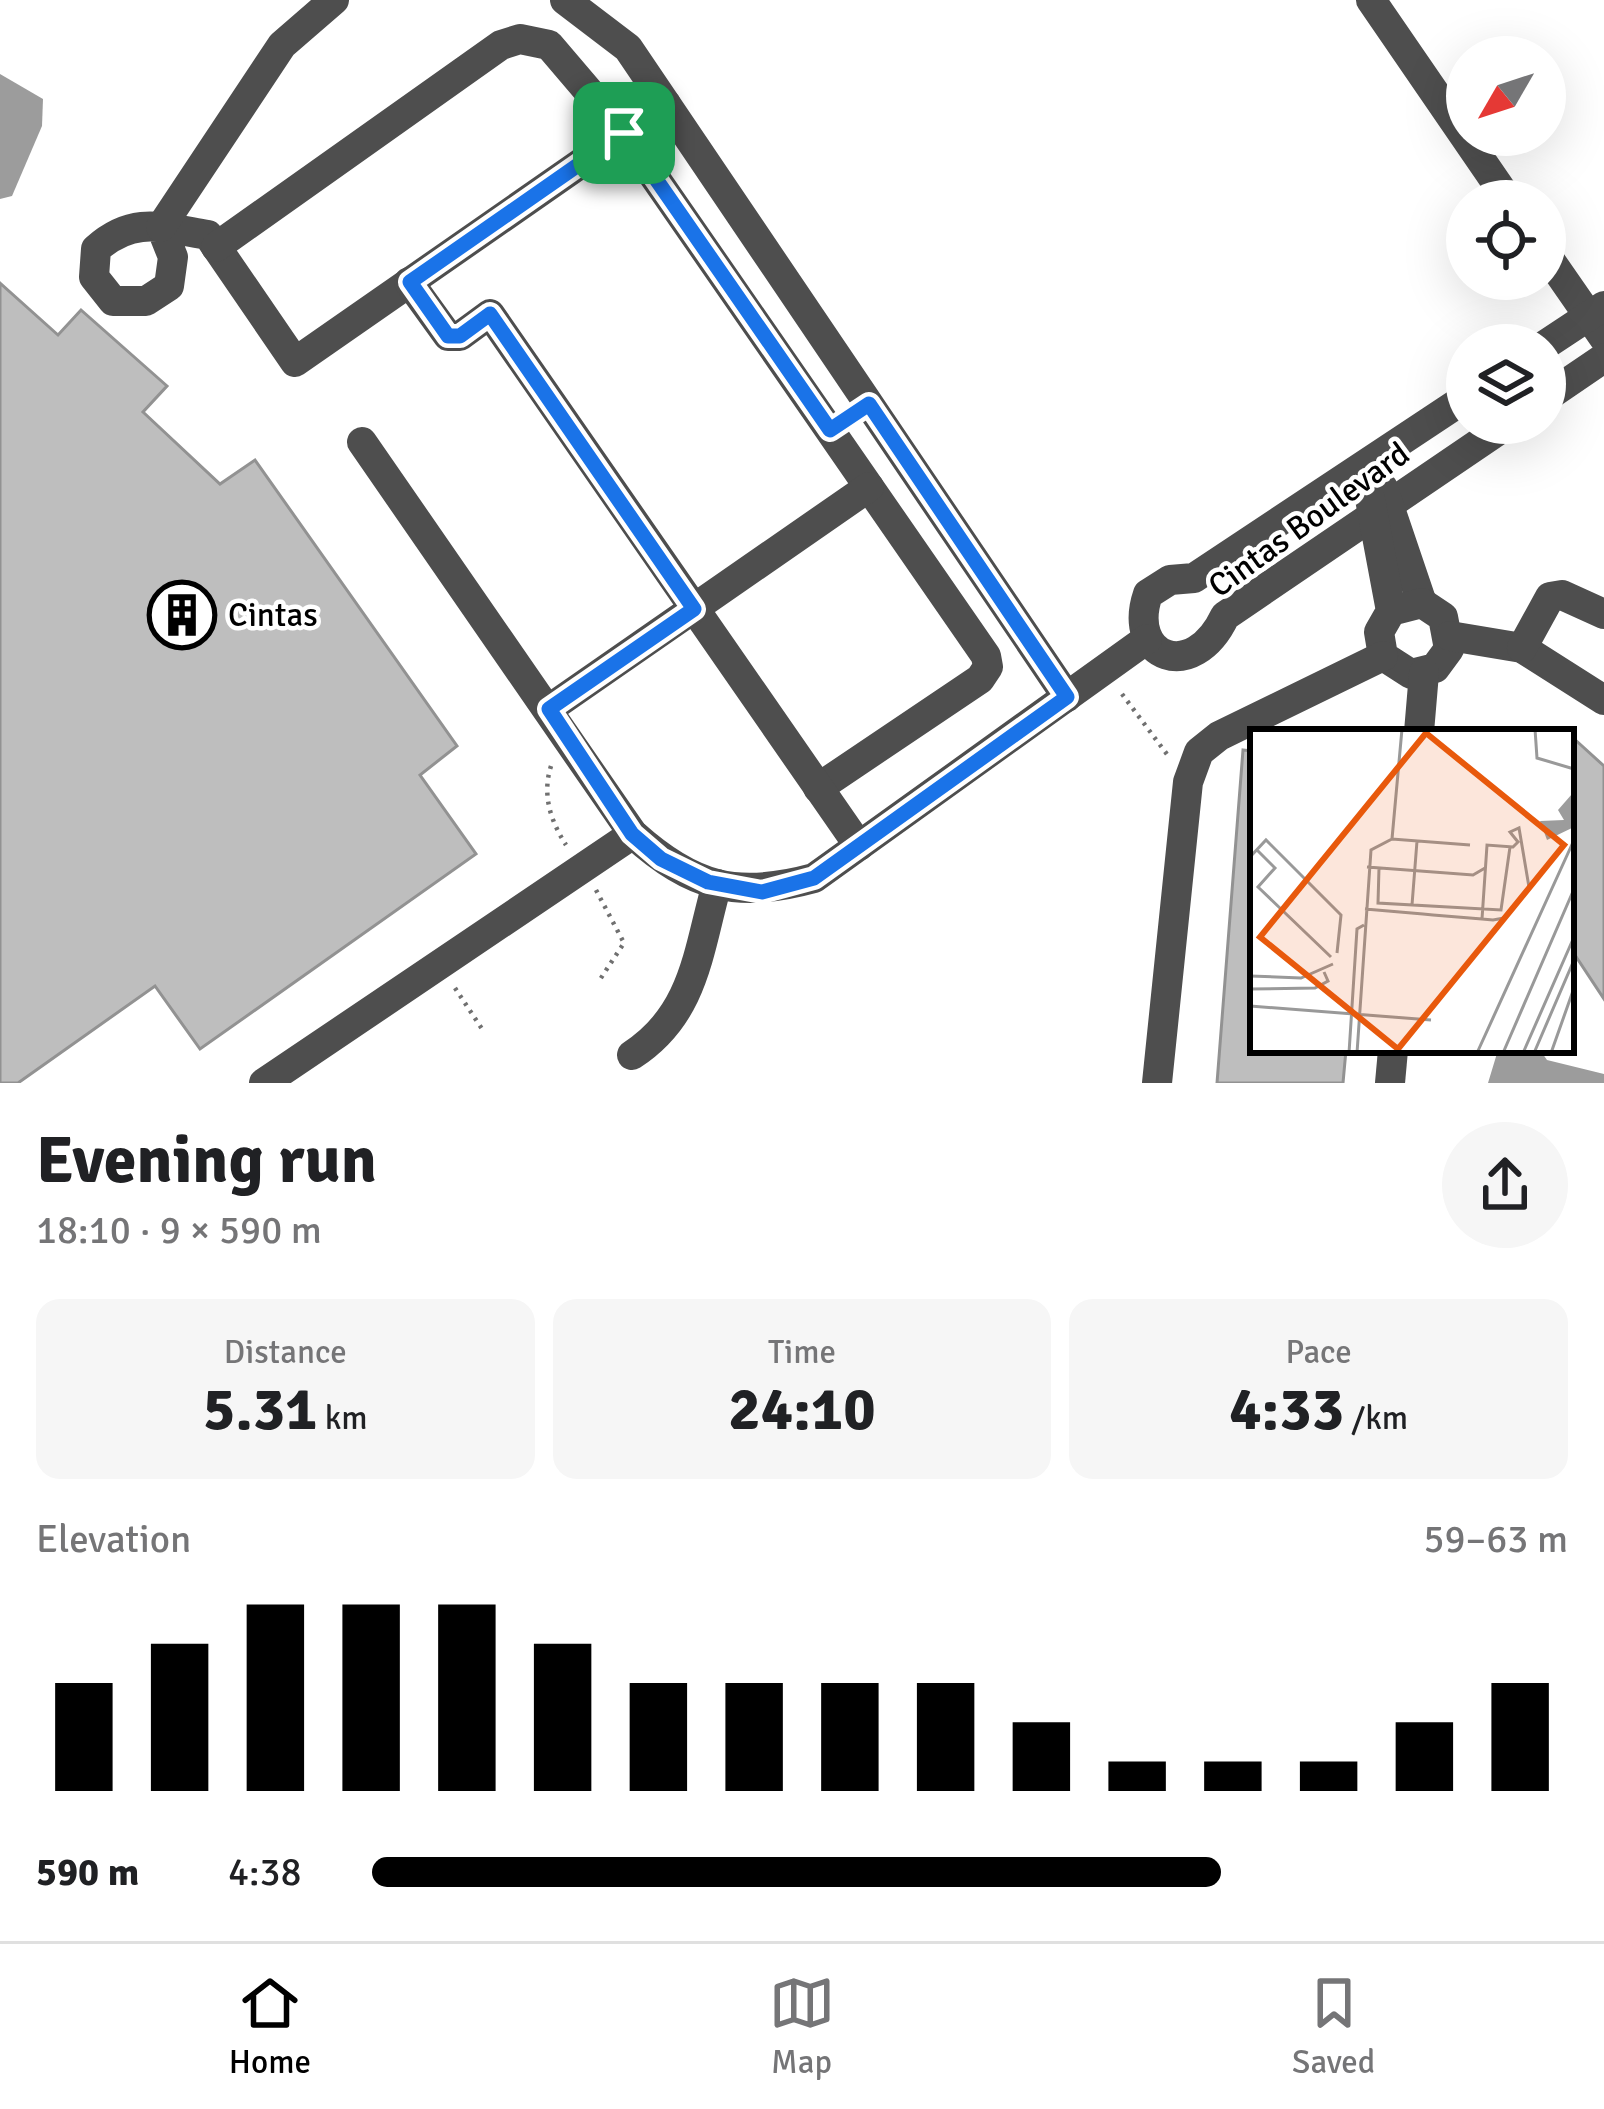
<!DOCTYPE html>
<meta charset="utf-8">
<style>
body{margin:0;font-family:Signika,sans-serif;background:#f6f6f6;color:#202124;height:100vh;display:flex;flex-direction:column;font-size:45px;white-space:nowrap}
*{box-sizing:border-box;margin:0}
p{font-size:39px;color:#757577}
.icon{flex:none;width:66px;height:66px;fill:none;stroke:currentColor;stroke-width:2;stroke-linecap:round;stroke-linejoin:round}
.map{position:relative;height:1083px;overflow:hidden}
.sheet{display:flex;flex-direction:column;background:#fff;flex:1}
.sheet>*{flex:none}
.needle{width:78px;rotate:231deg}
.tools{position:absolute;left:1446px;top:36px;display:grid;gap:24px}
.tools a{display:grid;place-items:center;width:120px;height:120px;border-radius:50%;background:#fff;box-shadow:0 12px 48px #0002;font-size:60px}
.pin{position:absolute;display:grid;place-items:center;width:102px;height:102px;color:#fff;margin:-51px;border-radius:24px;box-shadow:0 6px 18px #0006}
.round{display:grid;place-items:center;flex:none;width:126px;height:126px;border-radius:63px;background:#f6f6f6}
.summary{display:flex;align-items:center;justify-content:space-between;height:204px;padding:0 36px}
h1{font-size:66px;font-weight:700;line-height:90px}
.figures{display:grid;grid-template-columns:repeat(3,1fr);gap:18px;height:204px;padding:12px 36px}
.figures div{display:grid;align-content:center;border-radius:24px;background:#f6f6f6;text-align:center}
.figures b{font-size:60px;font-weight:700}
.figures small{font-size:33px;font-weight:400}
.figures p{font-size:33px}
.chart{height:336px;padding:24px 36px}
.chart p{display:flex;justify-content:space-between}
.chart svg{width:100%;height:216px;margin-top:12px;stroke:#000;stroke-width:6}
ul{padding:0 36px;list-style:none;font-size:39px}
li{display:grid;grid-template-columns:192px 144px 1fr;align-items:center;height:90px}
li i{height:30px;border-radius:15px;background:#000}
.tab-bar{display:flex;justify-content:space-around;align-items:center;height:168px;border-top:3px solid #e0e0e0;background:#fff;font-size:33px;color:#757577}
.tab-bar a{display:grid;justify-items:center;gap:6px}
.tab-bar .current{color:#000}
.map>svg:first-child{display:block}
.water{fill:#9c9c9c}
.building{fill:#bebebe;stroke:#929292;stroke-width:3}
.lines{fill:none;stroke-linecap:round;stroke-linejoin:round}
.path{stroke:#707070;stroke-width:4.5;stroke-dasharray:3 6;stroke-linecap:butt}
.minor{stroke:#4e4e4e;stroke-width:30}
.route-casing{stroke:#fff;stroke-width:24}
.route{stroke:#1a73e8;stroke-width:15}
.labels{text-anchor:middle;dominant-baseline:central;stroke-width:9;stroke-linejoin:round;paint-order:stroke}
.street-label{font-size:33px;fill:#000;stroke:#fff}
.poi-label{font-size:33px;fill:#000;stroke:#fff;text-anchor:start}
.inset-road{fill:none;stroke:#999;stroke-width:3}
.view{fill:#e8590c;fill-opacity:0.15;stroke:#e8590c;stroke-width:6}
.inset-edge{fill:none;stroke:#000;stroke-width:6}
</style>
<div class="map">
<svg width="1604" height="1083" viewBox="0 0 1604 1083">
<rect width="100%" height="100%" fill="#fff"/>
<g class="water">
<polygon points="0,74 43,99 42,126 12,196 0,199"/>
<polygon points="1498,1050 1540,1050 1547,1060 1604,1074 1604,1083 1488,1083"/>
</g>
<g class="building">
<polygon points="0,283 58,335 81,310 167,386 143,412 220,484 255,460 457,746 420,775 476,854 200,1049 155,986 18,1083 0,1083"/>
<polygon points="1571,736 1604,766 1604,999 1571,949"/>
<polygon points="1243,750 1253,751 1253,1050 1346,1050 1343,1083 1217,1083"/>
</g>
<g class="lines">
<g class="path">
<polyline points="1122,694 1169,757"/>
<path d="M551,766C542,794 550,820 566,845"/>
<polyline points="596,890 624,943 599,981"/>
<polyline points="455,988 482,1029"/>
</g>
<g class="minor">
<polyline points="565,0 628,48 1067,697"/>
<polyline points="1371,0 1509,201"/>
<path d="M161,227L173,257L169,286L146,301H113L94,277L96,249C133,216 161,227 208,235L295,362L666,104"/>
<polyline points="161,227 282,45 334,0"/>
<polyline points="216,247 501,45 520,39 549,45 624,133 986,656 988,667 980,679 818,788"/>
<polyline points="1545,253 1604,338"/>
<polyline points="409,282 448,336 460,336 490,314 859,846"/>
<polyline points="1545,345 1604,306"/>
<path d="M1467,397L1194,578L1170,580L1148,594C1126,658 1193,684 1225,616L1509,423"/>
<polyline points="1545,398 1604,358"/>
<path d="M362,442L633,834C693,888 737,899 814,878L1147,639"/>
<polyline points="1383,488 1422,603"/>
<polyline points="1370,499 1391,611 1379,632 1383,656 1411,674 1435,668 1449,649 1443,617 1422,603 1391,611"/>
<polyline points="1450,636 1522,648 1604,700"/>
<polyline points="1522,648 1550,597 1562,595 1604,614"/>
<polyline points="549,709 869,487"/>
<polyline points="1419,732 1424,673"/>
<path d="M632,1055C695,1014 698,951 717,884"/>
<polyline points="264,1083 633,834"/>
<polyline points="1157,1083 1188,782 1199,752 1219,736 1383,656"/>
<polyline points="1390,1083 1393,1050"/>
</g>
</g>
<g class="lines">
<defs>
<polygon id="route" points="624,133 830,430 869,404 1067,697 814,878 762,892 708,882 661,859 632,834 549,709 694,609 490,314 460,336 448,336 410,282"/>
</defs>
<use href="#route" class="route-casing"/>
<use href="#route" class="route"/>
</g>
<defs>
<symbol id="building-ring" viewBox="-11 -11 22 22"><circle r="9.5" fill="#fff" stroke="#000" stroke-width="1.5"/><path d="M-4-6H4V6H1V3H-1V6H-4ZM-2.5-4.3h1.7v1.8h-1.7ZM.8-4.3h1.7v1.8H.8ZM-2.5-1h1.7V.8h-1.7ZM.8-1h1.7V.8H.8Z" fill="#000"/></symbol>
</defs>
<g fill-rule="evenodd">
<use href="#building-ring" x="144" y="577" width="76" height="76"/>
</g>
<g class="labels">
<g class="street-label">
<text transform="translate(1309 520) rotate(-36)">Cintas Boulevard</text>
</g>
<g class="poi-label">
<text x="228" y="615">Cintas</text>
</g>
</g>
<g transform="translate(1250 729)">
<rect width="324" height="324" fill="#fff"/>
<path d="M322,65L324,98L297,111L290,92L314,91L308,81Z" fill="#9c9c9c"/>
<path class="inset-road" d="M285,0L287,29L324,40M142,110L152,0M7,121L25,139L8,158L81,228M0,128L16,111L91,186L87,224M117,138L223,146L235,139M129,139L128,174L251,181L260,118M162,176L167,112M115,180L173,185L183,186L232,190L243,191L254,189L279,158L269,99L260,103L268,113L263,118L237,116L232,190M0,247L51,249L83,235M0,260L65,259L78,252L74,243M0,277L181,291M99,324L107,200L114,196M107,324L121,121L142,110L220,116M227,324L324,111M253,324L324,160M273,324L324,208M284,324L324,231M301,324L324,259"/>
<path class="view" d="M176,4L314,116L148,320L10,208Z"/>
<rect width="324" height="324" class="inset-edge"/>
</g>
</svg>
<div class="tools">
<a><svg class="needle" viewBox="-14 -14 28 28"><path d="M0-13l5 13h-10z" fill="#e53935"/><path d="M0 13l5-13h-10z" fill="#757577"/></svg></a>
<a><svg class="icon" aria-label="locate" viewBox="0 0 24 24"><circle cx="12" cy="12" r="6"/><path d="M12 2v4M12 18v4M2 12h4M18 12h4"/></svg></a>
<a><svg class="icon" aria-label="layers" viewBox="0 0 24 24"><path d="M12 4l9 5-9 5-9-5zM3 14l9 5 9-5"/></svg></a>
</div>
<div class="pin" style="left:624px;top:133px;background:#1e9e55"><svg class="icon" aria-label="arrive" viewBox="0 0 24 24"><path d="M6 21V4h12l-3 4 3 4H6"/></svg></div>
</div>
<section class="sheet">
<div class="summary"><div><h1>Evening run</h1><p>18:10 · 9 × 590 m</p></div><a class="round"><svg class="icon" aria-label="share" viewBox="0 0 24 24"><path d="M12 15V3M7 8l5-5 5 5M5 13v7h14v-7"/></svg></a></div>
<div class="figures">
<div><p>Distance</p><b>5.31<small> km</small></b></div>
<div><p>Time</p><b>24:10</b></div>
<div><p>Pace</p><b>4:33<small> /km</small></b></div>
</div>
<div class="chart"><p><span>Elevation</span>59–63 m</p>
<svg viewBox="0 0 160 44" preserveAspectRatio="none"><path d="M5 44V22M15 44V14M25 44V6M35 44V6M45 44V6M55 44V14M65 44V22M75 44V22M85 44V22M95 44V22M105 44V30M115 44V38M125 44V38M135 44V38M145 44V30M155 44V22"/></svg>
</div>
<ul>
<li><b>590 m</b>4:38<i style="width:71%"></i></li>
</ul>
</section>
<nav class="tab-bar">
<a class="current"><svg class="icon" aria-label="home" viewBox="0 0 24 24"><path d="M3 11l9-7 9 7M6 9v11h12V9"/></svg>Home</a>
<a><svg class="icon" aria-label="map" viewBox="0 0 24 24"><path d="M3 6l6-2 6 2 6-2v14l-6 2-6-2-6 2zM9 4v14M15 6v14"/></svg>Map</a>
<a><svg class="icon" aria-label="saved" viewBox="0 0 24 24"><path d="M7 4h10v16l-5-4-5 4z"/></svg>Saved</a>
</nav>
